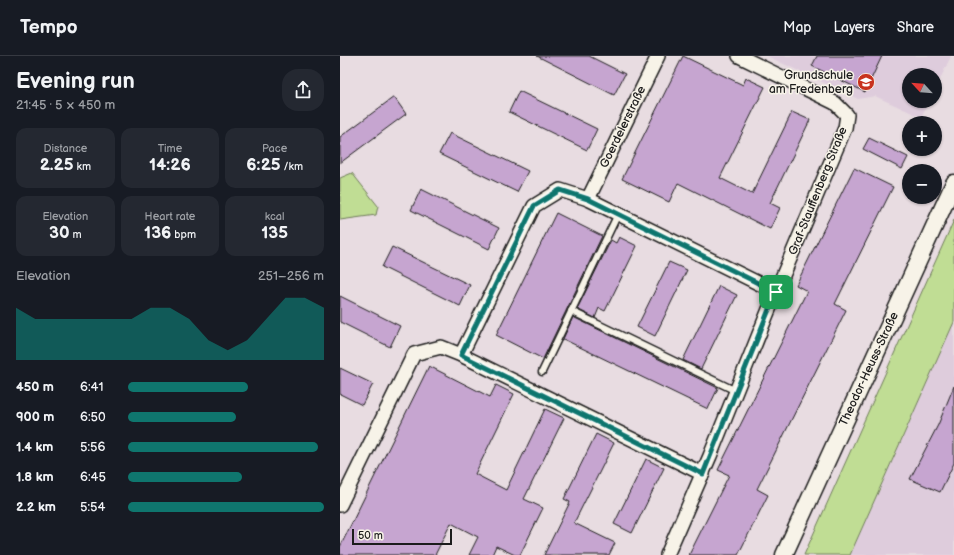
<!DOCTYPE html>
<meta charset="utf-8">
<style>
body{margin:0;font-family:"Balsamiq Sans",sans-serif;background:#242831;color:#f1f3f6;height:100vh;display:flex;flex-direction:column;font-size:15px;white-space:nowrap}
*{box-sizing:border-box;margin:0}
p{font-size:13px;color:#9ea1a6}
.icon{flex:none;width:22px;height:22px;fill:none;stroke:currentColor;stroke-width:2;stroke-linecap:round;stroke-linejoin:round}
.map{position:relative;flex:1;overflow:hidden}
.details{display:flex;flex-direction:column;background:#171b24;width:340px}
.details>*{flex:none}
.needle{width:26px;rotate:296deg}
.tools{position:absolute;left:562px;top:12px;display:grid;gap:8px}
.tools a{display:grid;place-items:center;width:40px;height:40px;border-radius:50%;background:#171b24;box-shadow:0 1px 3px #0004;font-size:20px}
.scale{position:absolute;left:12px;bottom:10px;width:100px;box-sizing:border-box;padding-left:4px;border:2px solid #1c1c1c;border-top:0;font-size:11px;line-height:14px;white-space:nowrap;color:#1c1c1c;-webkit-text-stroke:3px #f7f3e8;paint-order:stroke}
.pin{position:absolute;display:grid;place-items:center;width:34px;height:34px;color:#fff;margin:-17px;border-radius:8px;box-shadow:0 2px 6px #0006}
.round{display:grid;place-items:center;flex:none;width:42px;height:42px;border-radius:16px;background:#242831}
.headline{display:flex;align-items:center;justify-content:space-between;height:68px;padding:0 16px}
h1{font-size:22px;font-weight:600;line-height:30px}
.metrics{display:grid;grid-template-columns:repeat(3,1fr);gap:6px;height:68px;padding:4px 16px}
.metrics div{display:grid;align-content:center;border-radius:10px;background:#242831;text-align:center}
.metrics b{font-size:17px;font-weight:600}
.metrics small{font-size:11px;font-weight:400}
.metrics p{font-size:11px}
.chart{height:112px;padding:8px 16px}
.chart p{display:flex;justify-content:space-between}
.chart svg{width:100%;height:72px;margin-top:4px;fill:#0f766e;opacity:.7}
ul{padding:0 16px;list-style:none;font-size:13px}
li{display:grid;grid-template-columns:64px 48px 1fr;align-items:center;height:30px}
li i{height:10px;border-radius:5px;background:#0f766e}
header{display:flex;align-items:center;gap:24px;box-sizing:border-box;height:56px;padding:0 20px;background:#171b24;border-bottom:1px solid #363941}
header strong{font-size:19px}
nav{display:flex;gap:22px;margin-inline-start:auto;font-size:14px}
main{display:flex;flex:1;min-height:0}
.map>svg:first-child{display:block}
.built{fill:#deccdc}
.green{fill:#c0dd94;stroke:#6e7c58}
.building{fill:#c6a5d0;stroke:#1c1c1c}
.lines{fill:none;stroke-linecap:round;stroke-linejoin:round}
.service-casing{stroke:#1c1c1c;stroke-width:9}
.minor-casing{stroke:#1c1c1c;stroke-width:16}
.tertiary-casing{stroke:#1c1c1c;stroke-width:19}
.service{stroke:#f7f3e8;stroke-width:6}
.minor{stroke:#f7f3e8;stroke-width:13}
.tertiary{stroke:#f7f3e8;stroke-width:16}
.route-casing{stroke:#fff;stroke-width:8}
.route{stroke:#0f766e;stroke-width:5}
.labels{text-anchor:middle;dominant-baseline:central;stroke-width:3;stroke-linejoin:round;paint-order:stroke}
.poi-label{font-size:12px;fill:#1c1c1c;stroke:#f7f3e8;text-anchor:end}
.street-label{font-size:12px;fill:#1c1c1c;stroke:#f7f3e8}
</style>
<header>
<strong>Tempo</strong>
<nav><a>Map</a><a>Layers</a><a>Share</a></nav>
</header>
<main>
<section class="details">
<div class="headline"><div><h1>Evening run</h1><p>21:45 · 5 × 450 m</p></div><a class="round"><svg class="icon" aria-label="share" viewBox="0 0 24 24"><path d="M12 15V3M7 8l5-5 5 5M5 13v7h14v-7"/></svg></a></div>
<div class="metrics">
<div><p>Distance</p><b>2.25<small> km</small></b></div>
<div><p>Time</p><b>14:26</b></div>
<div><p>Pace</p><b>6:25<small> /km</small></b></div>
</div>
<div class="metrics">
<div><p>Elevation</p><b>30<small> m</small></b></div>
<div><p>Heart rate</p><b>136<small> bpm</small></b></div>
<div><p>kcal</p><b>135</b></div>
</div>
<div class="chart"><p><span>Elevation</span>251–256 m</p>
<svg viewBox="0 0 160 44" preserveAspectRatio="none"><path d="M0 44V12L10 19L20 19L30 19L40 19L50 19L60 19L70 12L80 12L90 19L100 32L110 38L120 32L130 19L140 6L150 6L160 12V44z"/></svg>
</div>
<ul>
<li><b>450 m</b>6:41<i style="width:61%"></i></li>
<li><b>900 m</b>6:50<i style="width:55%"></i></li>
<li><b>1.4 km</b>5:56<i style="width:97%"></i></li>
<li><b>1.8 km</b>6:45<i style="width:58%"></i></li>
<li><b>2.2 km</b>5:54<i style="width:100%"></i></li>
</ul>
</section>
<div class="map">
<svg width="614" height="499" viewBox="0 0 614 499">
<rect width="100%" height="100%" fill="#e8dce1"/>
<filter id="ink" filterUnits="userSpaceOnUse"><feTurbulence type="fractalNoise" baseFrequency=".025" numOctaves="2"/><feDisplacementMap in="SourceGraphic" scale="8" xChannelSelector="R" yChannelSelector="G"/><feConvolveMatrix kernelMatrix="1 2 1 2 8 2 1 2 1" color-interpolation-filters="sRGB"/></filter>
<g filter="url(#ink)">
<g class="built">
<polygon points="427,0 611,0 595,34 595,19 569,19 569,45 589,45 581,61 535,40 518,43"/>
<polygon points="614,266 614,499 510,499"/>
</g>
<g class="green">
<polygon points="12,117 38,150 36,159 0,164 0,122"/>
<polygon points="614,164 614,266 510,499 464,499"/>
</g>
<g class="building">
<polygon points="197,0 249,0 285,18 274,39"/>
<polygon points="343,0 403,29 406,22 425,31 380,122 412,138 452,56 470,64 430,147 440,152 430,173 338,127 329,146 282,123"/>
<polygon points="477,0 542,0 525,36 472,10"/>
<polygon points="179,35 257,73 247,94 169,56"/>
<polygon points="54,41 66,58 0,107 0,81"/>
<polygon points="110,77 188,115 177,136 99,98"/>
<polygon points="529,82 568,101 562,113 523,93"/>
<polygon points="514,112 553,131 495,248 506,254 417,433 428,439 398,499 349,499 389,419 378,414 467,235 456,229"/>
<polygon points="81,133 159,172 149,193 71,154"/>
<polygon points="216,157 262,180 203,303 156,279"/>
<polygon points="279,181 297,190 265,255 259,252 255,262 237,253 271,184 276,187"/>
<polygon points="52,191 130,229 120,250 42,211"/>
<polygon points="329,206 347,214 315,280 297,271"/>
<polygon points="379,230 397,239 361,313 343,304"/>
<polygon points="0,240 60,270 50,291 0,266"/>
<polygon points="233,261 378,332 368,353 223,283"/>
<polygon points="89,310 150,341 156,329 174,338 135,418 166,434 205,353 224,362 184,443 203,452 180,499 175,499 156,490 152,499 129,499 138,481 111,467 95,499 0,499 0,491"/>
<polygon points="0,312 33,328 22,349 0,338"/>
<polygon points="614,330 614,407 600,436 570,423 598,369"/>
<polygon points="256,378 274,387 234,467 275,487 269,499 204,499 230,446 224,443"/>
<polygon points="306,403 324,412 292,477 274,468"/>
</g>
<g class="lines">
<defs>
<g id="service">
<polyline points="231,255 396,335"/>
<polyline points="202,316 278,158"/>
</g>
<g id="minor">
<polyline points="248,143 318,0"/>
<polyline points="121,299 194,150 220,134 248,143 436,236"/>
<polyline points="0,449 74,298 101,291 121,299 363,418"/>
<polyline points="327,499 370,400 436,236 505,72 507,59 495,47 399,0"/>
</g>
<polyline id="tertiary" points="444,499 614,127"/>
</defs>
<use href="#service" class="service-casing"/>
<use href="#minor" class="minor-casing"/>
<use href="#tertiary" class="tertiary-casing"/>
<use href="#service" class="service"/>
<use href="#minor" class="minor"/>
<use href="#tertiary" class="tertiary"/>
</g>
</g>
<g class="lines" filter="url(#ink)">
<defs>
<polygon id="route" points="220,134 248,143 436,236 363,418 121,299 194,150"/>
</defs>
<use href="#route" class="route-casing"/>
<use href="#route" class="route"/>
</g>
<defs>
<symbol id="school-disc" viewBox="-11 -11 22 22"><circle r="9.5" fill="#c8321e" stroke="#f7f3e8"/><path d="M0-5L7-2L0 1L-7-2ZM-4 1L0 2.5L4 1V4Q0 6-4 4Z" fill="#fff"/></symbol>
</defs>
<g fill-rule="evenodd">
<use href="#school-disc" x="516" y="16" width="20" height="20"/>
</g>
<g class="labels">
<g class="poi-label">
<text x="513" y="19">Grundschule<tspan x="513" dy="14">am Fredenberg</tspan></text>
</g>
<g class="street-label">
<text transform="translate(283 71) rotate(-64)">Goerdelerstraße</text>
<text transform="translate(478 135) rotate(-68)">Graf-Stauffenberg-Straße</text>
<text transform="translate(529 313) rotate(-65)">Theodor-Heuss-Straße</text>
</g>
</g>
</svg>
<div class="tools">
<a><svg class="needle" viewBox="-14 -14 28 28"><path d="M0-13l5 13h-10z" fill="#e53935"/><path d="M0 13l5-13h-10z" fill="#9ea1a6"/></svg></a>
<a>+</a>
<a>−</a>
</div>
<div class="scale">50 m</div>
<div class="pin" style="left:436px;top:236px;background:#1e9e55"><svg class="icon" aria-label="arrive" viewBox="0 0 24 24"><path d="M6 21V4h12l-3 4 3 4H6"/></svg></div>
</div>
</main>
